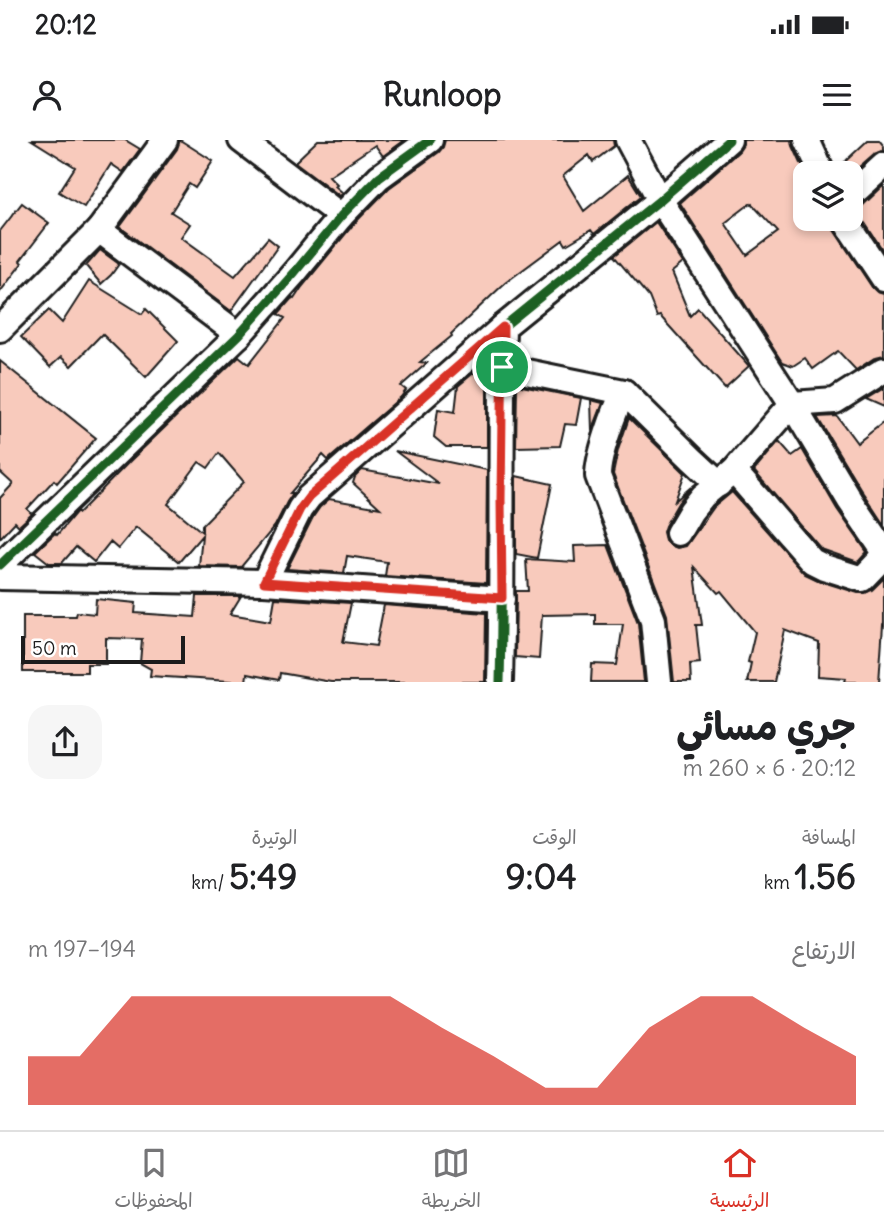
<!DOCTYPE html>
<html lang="ar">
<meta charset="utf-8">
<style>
body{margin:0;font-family:Delius,"Playpen Sans Arabic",sans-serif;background:#f6f6f6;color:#202124;direction:rtl;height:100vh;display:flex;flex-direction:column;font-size:26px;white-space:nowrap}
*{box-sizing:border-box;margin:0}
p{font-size:23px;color:#757577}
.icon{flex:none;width:38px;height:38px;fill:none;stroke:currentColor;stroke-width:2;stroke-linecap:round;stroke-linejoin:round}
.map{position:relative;height:542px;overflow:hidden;direction:ltr}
.side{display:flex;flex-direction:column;background:#fff;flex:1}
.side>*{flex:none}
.tools{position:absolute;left:793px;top:21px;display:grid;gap:14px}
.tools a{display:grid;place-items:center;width:70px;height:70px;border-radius:14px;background:#fff;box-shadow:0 4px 10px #0003;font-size:35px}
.scale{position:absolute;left:21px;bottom:18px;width:164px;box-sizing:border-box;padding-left:7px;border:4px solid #1c1c1c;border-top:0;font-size:19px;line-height:24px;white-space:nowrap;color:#1c1c1c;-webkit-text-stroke:5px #fff;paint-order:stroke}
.pin{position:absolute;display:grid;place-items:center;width:60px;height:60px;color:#fff;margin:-30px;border:4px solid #fff;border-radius:50%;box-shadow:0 2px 7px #0007}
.round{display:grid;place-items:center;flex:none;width:74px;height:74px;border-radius:21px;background:#f6f6f6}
.summary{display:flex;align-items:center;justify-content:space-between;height:119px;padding:0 28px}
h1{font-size:38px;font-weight:700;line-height:52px}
.metrics{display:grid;grid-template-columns:repeat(3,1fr);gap:10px;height:119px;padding:7px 28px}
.metrics div{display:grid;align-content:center}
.metrics b{font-size:35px;font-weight:700}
.metrics small{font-size:19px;font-weight:400}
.metrics p{font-size:19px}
.chart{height:196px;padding:14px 28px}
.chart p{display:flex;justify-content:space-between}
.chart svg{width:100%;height:126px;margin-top:7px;fill:#d93025;opacity:.7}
.status{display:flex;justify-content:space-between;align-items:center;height:49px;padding:0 35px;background:#fff;direction:ltr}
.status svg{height:19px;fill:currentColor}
header{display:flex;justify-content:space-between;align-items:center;height:91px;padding:0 28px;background:#fff;font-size:32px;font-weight:700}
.tab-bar{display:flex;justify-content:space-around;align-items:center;height:98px;border-top:2px solid #e0e0e0;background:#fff;font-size:19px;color:#757577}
.tab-bar a{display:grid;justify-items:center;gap:4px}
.tab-bar .current{color:#d93025}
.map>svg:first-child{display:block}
.building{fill:#f8cabc;stroke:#1c1c1c;stroke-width:2;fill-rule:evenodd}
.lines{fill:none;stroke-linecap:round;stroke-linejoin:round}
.street-casing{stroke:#1c1c1c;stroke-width:30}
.street{stroke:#fff;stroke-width:24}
.cycleway-casing{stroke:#fff;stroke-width:13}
.cycleway{stroke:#1b5e20;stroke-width:9}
.route-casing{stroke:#fff;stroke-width:14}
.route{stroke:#d93025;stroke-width:9}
</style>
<div class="status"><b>20:12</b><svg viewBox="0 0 49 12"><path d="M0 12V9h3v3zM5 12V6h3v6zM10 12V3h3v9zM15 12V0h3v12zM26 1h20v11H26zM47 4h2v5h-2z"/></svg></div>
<header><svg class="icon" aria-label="menu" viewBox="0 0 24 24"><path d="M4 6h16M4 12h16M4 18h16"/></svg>Runloop<svg class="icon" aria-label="person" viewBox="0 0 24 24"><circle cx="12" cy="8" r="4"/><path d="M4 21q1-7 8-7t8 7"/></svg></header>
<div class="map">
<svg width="884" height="542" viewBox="0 0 884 542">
<rect width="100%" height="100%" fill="#fff"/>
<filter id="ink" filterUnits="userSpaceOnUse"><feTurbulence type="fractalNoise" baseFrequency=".0143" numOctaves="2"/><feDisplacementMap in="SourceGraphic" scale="14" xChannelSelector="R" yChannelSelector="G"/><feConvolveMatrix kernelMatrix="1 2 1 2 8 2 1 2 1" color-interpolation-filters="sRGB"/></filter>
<g filter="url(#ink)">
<g class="building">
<polygon points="32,0 125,0 140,9 123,32 111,24 84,67 59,52 75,27"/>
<polygon points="180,0 213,21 195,48 189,44 171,72 190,84 181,97 235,136 268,98 278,106 231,171 120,87 177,9"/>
<polygon points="318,0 405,0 383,16 375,5 329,36 337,44 335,46 343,53 340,56 295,22"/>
<path d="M445,0H613L614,6L593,22L589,15L563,36L584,71L628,35L641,56L594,94L591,90L566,105L563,100L505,143L451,194L452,196L420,222L427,223L401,246L406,250L401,257L328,320L323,315L290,353H293L287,362L275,386L241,427L199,426L202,395L179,422L136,387L118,409L110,402L94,422L76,407L62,423H49L35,412L55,393L57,395L77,371L79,373L131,320L239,216L249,224L285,178L278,174L292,158L294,159L302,147L352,86L389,48L439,12L443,7ZM219,313L244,342L202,385V392L168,364L199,322L208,328Z"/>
<path d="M743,0H792L793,6L805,32V79H829L832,87L872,147L877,152L884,154V215L876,217L856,230L838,211L813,229L805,218L793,226L782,222L680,63L739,11L743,5ZM751,63L778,92L747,115L725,83Z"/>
<polygon points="868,0 879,0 884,6 884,11 874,14 850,35 850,33 837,33 836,30"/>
<polygon points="884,45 884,112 857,71"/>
<polygon points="22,63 49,83 20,121 22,123 0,152 0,91"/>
<polygon points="656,82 683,123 672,132 690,176 698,168 749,226 725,248 660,176 657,177 649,157 614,116"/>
<polygon points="100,110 119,124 111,135 101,144 86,126"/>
<polygon points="89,141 142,174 146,169 178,201 146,237 102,194 71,226 61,217 50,227 21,197 49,170 62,183"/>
<polygon points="0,221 96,298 57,343 54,340 27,369 32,374 19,386 15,382 0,398 0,358 13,344 0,332"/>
<polygon points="477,230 487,231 487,307 446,307 434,297 438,269 455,272 458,246"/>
<polygon points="517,245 581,258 576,285 565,284 560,306 516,307"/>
<polygon points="884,248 884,267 866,259"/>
<polygon points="591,260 603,263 592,291"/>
<polygon points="837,276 857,303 884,282 884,385 863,353 817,277"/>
<polygon points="629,278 685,333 675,361 691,347 678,363 665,386 663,392 665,400 670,405 677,408 686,406 714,367 732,352 805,434 820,441 858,453 865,453 872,450 884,438 884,486 883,485 879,542 845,542 846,538 818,536 819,503 785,490 774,542 747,542 751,523 748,522 755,492 721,451 718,453 694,427 702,485 696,485 700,523 690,524 691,542 674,542 667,475 613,334 618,310"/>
<polygon points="779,301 792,316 802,309 837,369 867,412 858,422 821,409 754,331"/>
<polygon points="395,311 487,330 486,443 385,436 387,422 347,416 344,433 287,429 313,377 320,367 329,359 380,368 353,343 355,337 362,330 439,344"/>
<polygon points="516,336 552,344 537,418 516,414"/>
<polygon points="608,405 638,483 644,542 591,542 592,524 617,525 623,484 595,484 595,474 542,475 539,519 515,517 516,451 528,451 526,419 575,422 574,406"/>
<polygon points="197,456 241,456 230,474 271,481 275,458 351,463 343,502 376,506 384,465 486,473 485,542 331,542 280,533 279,540 247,534 246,542 150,536 151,529 140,523 142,499 106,498 106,524 87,524 87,532 23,532 23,476 76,476 77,472 95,474 96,459 136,463 135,473 195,477"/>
</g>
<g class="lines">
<defs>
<g id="street">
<polyline points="241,0 341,76"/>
<polyline points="628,0 660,60 792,264 850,361 884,411"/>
<polyline points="807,0 822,33"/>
<polyline points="850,56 884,25"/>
<polyline points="844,79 884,139"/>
<polyline points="99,90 239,195"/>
<polyline points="0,189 99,90 165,0"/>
<path d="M502,227L624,252C614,271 598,316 598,336L653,480L659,542"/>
<polyline points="624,252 692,319 719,344"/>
<polyline points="734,331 812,421 824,427 862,439 884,416"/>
<polyline points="678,393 691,371 703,356 734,331 792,264 835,261 884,230"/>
<polyline points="0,425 239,195 295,132 341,76 379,37 430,0"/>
<polyline points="0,437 264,442 502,459"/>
<polyline points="264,442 300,369 309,357 503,187"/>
<path d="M500,542C503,424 500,305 503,187L660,60L729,0"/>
</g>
</defs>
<use href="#street" class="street-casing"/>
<use href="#street" class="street"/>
<defs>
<g id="cycleway">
<polyline points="0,425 239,195 295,132 341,76 379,37 430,0"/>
<path d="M500,542C503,424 500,305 503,187L660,60L729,0"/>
</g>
</defs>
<use href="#cycleway" class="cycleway-casing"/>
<use href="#cycleway" class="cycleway"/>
</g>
</g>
<g class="lines" filter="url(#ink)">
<defs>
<polygon id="route" points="503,187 501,359 502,458 264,442 300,369 309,357"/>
</defs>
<use href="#route" class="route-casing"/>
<use href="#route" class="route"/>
</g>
</svg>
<div class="tools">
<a><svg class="icon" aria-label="layers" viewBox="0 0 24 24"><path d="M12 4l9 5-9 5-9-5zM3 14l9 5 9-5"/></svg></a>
</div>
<div class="scale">50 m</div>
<div class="pin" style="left:502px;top:227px;background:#1e9e55"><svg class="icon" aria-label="arrive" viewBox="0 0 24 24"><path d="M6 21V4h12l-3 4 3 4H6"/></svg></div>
</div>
<section class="side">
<div class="summary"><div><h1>جري مسائي</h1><p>20:12 · 6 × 260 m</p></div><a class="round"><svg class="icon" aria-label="share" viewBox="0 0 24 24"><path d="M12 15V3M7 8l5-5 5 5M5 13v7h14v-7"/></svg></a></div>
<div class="metrics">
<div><p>المسافة</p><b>1.56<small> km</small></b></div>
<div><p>الوقت</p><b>9:04</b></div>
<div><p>الوتيرة</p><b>5:49<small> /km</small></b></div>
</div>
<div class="chart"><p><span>الارتفاع</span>194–197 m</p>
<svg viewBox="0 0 160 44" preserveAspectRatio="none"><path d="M0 44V27L10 27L20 6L30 6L40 6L50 6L60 6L70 6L80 17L90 27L100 38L110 38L120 17L130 6L140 6L150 17L160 27V44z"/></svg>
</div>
</section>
<nav class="tab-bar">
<a class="current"><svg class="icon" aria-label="home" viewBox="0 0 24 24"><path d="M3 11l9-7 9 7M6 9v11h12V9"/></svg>الرئيسية</a>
<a><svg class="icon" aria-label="map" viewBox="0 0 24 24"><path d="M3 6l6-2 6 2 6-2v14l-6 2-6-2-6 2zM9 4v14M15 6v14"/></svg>الخريطة</a>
<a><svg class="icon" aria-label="saved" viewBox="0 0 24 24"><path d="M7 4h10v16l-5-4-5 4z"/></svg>المحفوظات</a>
</nav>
